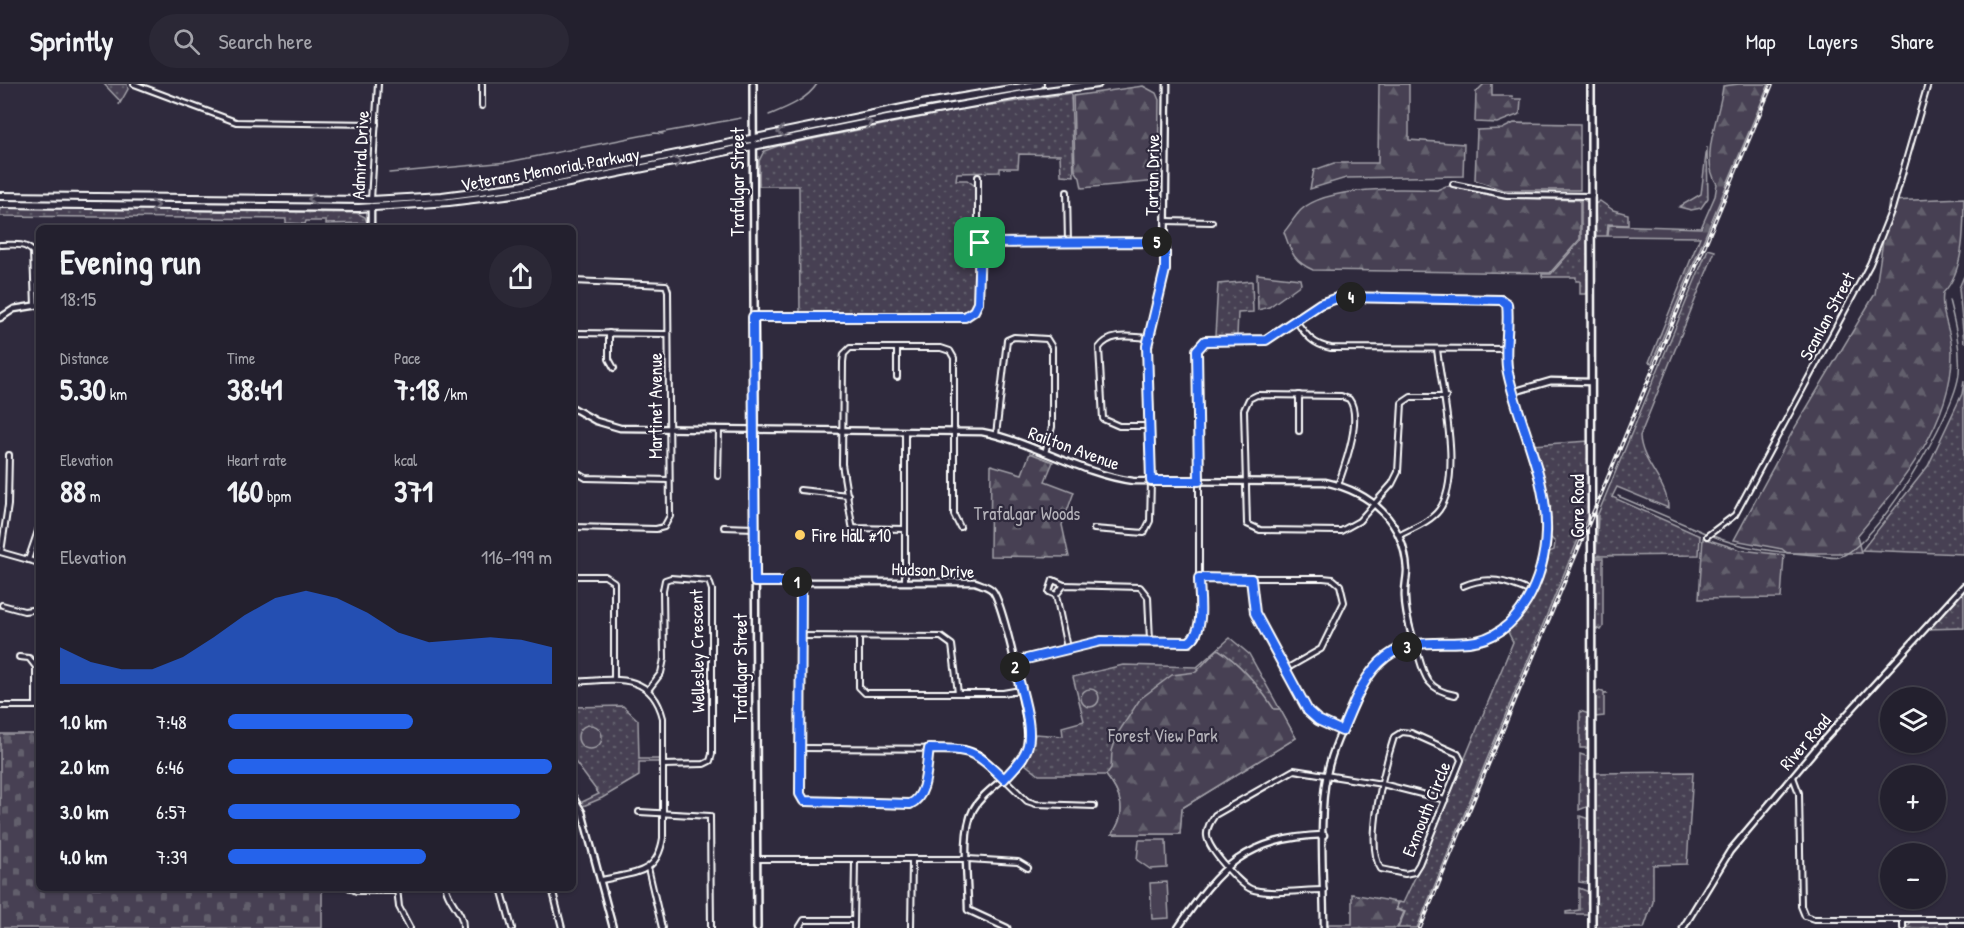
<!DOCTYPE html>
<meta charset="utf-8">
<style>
body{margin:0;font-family:"Patrick Hand",sans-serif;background:#2b2836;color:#f1f3f6;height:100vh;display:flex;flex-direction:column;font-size:22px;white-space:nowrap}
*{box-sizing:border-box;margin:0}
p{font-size:20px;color:#a3a3aa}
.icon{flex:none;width:33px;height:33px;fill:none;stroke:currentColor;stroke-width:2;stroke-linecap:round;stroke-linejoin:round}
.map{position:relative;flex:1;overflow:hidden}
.sheet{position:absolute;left:36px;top:141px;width:540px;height:666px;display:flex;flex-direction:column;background:#23202e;border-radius:9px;box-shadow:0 2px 4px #0004,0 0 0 2px #403e4a}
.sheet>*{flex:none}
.tools{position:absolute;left:1880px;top:603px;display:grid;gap:12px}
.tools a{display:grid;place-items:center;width:66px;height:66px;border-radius:50%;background:#23202e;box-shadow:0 2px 4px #0004,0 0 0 2px #403e4a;font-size:30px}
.pin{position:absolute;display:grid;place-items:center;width:51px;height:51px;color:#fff;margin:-26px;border-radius:12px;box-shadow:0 3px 9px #0006}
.km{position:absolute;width:30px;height:30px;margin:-15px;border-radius:50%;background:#222;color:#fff;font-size:16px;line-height:30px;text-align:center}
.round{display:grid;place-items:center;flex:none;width:63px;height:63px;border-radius:32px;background:#2b2836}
.summary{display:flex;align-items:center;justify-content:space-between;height:102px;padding:0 24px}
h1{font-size:33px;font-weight:800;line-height:45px}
.metrics{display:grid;grid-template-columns:repeat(3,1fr);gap:9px;height:102px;padding:6px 24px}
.metrics div{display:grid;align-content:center}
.metrics b{font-size:30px;font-weight:800}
.metrics small{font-size:16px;font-weight:400}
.metrics p{font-size:16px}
.chart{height:168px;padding:12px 24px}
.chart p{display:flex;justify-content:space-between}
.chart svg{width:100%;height:108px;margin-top:6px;fill:#2563eb;opacity:.7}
ul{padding:0 24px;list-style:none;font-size:20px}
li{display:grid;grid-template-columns:96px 72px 1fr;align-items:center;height:45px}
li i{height:15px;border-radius:8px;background:#2563eb}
header{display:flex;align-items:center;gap:36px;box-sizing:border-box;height:84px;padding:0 30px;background:#23202e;border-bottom:2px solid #403e4a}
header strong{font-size:28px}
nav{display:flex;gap:33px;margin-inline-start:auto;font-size:21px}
.search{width:420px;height:54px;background:#2b2836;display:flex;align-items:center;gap:15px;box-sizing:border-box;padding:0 21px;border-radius:33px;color:#a3a3aa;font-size:22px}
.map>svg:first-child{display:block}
.grass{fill:url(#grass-dots);stroke:#a2a0a8;stroke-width:1.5}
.forest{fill:url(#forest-firs);stroke:#a2a0a8;stroke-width:1.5}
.cemetery{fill:url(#cemetery-stones);stroke:#a2a0a8;stroke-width:1.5}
.garden{fill:#464152;stroke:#a2a0a8;stroke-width:1.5}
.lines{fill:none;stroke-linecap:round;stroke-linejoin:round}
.stream{stroke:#a7a6ad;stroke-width:1.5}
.minor-casing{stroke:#fff;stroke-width:8}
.tertiary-casing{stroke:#fff;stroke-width:9}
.secondary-casing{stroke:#fff;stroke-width:10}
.trunk-casing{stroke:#fff;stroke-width:10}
.minor{stroke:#2f2a3d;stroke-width:4}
.tertiary{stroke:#2f2a3d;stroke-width:4.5}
.secondary{stroke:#2f2a3d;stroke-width:5}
.trunk{stroke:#2f2a3d;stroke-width:6}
.rail-casing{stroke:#fff;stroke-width:4}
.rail{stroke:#2f2a3d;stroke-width:1.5;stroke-dasharray:4.5;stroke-linecap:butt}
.oneway{stroke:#6d6a77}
.route-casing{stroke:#fff;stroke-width:12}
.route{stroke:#2563eb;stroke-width:8}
.poi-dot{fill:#ffd166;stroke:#2f2a3d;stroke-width:2}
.labels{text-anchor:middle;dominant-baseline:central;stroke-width:4.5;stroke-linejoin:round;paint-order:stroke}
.street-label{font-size:18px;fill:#fff;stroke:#2f2a3d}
.park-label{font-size:18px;fill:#b5b3ba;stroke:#2f2a3d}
.poi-label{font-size:18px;fill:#fff;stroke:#2f2a3d;text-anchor:start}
</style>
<header>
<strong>Sprintly</strong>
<div class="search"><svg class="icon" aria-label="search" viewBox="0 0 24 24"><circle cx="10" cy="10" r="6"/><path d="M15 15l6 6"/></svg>Search here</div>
<nav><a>Map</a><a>Layers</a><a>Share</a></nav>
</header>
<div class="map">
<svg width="1964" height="844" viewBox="0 0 1964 844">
<defs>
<pattern id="grass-dots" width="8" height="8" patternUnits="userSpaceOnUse" patternTransform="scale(1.5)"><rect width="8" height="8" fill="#464152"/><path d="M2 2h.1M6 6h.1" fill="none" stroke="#625e6c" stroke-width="1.8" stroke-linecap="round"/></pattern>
<pattern id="forest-firs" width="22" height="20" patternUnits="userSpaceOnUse" patternTransform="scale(1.5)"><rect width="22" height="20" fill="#464152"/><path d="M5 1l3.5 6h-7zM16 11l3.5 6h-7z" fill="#625e6c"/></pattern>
<pattern id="cemetery-stones" width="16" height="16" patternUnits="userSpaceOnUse" patternTransform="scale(1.5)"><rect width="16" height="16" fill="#464152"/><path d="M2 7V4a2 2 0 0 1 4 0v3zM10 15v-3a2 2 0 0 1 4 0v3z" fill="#625e6c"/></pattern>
</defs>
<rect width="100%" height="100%" fill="#2f2a3d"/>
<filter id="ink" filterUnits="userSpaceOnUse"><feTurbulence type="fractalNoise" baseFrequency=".0167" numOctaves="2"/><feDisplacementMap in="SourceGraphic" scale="12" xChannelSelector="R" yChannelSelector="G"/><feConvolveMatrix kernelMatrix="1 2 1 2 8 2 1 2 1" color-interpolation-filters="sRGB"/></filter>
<g filter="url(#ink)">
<g class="grass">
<polygon points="104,0 127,0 128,5 119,21 120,17"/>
<path d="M1071,9L1074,92L1061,91L1060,71L1019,70L1018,84H1000V88L957,89L956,96H967L975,102L976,216C971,226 966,229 955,230L800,229L799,102H759V77L764,67L778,62L958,26Z"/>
<polygon points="1707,63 1708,114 1701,124 1691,126 1679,123 1701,110"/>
<polygon points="1581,114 1589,119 1589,204 1586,210 1580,210 1580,197 1576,197 1576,193 1542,193 1542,190 1551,190 1581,156"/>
<polygon points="1600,117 1613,126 1628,130 1628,141 1608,140 1607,152 1596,152 1595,120"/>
<polygon points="0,124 357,129 365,133 369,144 364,144 364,139 326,140 326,137 306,137 305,140 286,139 286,135 0,132"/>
<path d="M1708,165L1715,167L1640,352C1641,379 1668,398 1668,424L1617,403L1612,413L1700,452L1699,471L1596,472L1598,430Z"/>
<polygon points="1964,192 1964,259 1959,204"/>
<polygon points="1252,197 1253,228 1238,229 1237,252 1215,252 1218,200"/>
<polygon points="1964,297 1964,470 1862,466 1928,382 1962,310"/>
<path d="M1589,357L1590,427L1417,844H1398L1405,828L1397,825L1398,818L1403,819L1419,785L1513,558L1507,546C1529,525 1541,498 1547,469L1554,466L1555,458L1549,452L1548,422L1532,361Z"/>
<polygon points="1596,474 1603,474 1603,543 1601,546 1595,544"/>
<polygon points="1964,505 1964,544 1927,545"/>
<path d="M1230,554L1249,570L1296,654L1182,724L1180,750H1112C1128,729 1121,710 1106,691H1039L1025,680L1035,650L1063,652L1062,643L1084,637L1073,593L1123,581L1197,583Z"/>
<polygon points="1600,607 1608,610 1604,610 1604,632 1595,633 1595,610"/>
<polygon points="623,622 638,636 639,675 661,675 661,678 639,678 639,692 602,714 583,722 580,719 599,710 573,675 573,623"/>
<polygon points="1580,627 1589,630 1588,664 1580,664"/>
<polygon points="1580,670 1589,673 1589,722 1579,726"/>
<polygon points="1693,688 1687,780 1653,781 1653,818 1644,844 1595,844 1595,689"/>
<polygon points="1580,732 1589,735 1589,795 1586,799 1579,798"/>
<polygon points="1579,804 1589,808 1589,830 1566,830 1566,828 1579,826"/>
<polygon points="1946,837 1949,844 1906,844 1911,838"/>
</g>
<g class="forest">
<polygon points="1379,0 1409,0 1409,56 1464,60 1463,92 1346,94 1310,105 1314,86 1334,79 1378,79"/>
<polygon points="1484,0 1492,0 1492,12 1512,12 1513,15 1521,15 1520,30 1497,39 1475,38 1476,8"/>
<path d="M1739,0H1769L1652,279L1649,278L1700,153L1608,152L1609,141L1701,144L1715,112L1717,100C1699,73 1720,32 1723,2Z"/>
<polygon points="1143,2 1156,9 1159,16 1158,97 1082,104 1080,94 1075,86 1073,12"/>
<polygon points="1514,39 1580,40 1580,106 1503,106 1475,96 1477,46 1502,45"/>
<path d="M1446,102L1460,103L1504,114L1580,116V155L1550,189L1313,186C1293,177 1291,168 1284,148C1290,141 1295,132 1301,126C1327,102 1403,104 1437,106Z"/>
<path d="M1964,114C1964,145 1964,188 1943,209C1940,231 1952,247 1952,268C1953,339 1900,401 1857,452L1861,469H1787L1782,465L1734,456L1794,345L1875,210L1889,117Z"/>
<polygon points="1257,190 1300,195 1301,200 1269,223 1258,226"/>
<polygon points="1030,369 1053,378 1045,397 1074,408 1062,441 1069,473 990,472 991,381 1022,390"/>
<polygon points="1703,454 1741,466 1784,471 1781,514 1699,515"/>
<path d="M1218,565C1241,580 1259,602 1274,625H1280L1296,654L1182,724L1180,750H1112C1128,729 1121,710 1106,691L1111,684L1112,667L1118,649L1140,615L1172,591L1196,588Z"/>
<polygon points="1352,810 1397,818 1396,826 1404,828 1397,844 1327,844 1329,840 1352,840"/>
</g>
<polygon class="cemetery" points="0,650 39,650 39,804 322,804 322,844 0,844"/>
<g class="garden">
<circle cx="1090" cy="614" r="9"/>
<circle cx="590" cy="653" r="12"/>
<polygon points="1139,756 1166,756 1167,784 1150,785 1137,776"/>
<polygon points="1167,798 1169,834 1152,835 1150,799"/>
</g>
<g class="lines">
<g class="stream">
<path d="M769,31C786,24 807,16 817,0"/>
<polyline points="659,49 741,34"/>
<polyline points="389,89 508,78 655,49 663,50"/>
<polyline points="1618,412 1705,449"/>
<path d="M1713,452C1746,466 1780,468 1816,471C1822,472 1832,475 1839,473C1876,463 1956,328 1959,289C1961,264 1955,240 1949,216"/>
</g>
<defs>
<g id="minor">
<polyline points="134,0 236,38 376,40"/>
<polyline points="482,22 482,0"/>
<polyline points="1453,100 1507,111 1592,112"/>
<polyline points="1067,108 1068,159"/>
<polyline points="371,116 378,0"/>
<polyline points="1165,137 1212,138"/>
<polyline points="979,159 1165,158"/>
<path d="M0,161C11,161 25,158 33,168L35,222"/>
<polyline points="573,197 666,201 668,207 670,432 664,443 656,445 573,443"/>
<polyline points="753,233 965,233 974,227 978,219 978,93"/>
<path d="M1296,237C1306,251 1313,261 1331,264L1507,265"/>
<polyline points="573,249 668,250"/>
<polyline points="609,249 609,275 614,284"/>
<path d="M1149,254C1131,253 1110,248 1099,264L1103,335L1119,342H1149"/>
<polyline points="897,293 897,264"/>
<polyline points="1299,347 1299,311"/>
<polyline points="996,351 1007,256 1014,253 1047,255 1052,263 1052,343 1045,369"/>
<polyline points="574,387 586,394 669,396"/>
<polyline points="718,392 719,346"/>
<path d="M1338,401C1345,381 1363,333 1349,315L1341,312L1257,311L1249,315L1244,326L1247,440L1260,446L1341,447L1359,437L1392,400L1398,388L1402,319L1411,313H1446"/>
<polyline points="800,406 848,411"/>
<polyline points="724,443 755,444"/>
<polyline points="905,445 853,444 852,441 842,380 843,278 844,270 850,264 941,264 950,267 954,274 954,431 960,443"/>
<polyline points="1094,445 1144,449 1150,437 1151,397"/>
<path d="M1400,451C1413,444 1430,438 1439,426C1464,392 1441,304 1437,265"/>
<polyline points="1707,452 1735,431 1870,180 1892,125 1928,0"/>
<polyline points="0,468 39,479"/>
<polyline points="1,468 8,421 9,371"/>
<polyline points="28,476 39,444"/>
<polyline points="573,492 605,492 614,498 614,595"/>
<polyline points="1199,494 1323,494 1333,495 1340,501 1344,518 1321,565 1286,585"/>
<polyline points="1251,495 1255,529 1308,627 1318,636 1342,647"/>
<path d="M801,498L800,710L804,717L910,720C928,712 926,682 929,665"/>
<polyline points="905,498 905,348"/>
<path d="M1463,502C1488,491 1506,497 1531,508"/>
<polyline points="1056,511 1049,508 1053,496 1064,501"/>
<polyline points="2,521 24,527 39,525"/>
<polyline points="801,552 941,553 952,561 958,609"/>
<polyline points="859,553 859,603 865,609 1003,609 1020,606"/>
<path d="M1415,560C1424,588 1423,605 1455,611"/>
<polyline points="1067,564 1056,511 1064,501 1140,503 1148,513 1150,557"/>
<polyline points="19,573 29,574 36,583 36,622"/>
<polyline points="1014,577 1101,557 1189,558 1196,553 1199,544 1199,397"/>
<path d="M573,598C612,596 651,586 663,634V754C657,792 634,788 602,796"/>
<polyline points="648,606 661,589 664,575 663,506 665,496 671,494 709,497 712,506 712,670 710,677 704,680 663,681"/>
<polyline points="0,622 38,622"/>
<path d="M1402,648L1411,649L1458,670L1461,676L1419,780L1414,788L1405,790L1381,785C1364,761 1385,681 1394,653Z"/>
<polyline points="801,664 964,665 980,671 1027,717 1036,720 1094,722"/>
<polyline points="1793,693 1799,709 1801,822 1805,832 1814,835 1964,835"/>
<polyline points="639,728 710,732 711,844"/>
<polyline points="757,775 968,775 1018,778 1028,784"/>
<polyline points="648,784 662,844"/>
<polyline points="350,804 356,807 396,807"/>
<polyline points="397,804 399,823 410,844"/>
<path d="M446,804C449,819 464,828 463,844"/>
<polyline points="501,804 512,844"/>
<polyline points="552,804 562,844"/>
<path d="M1324,806C1302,806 1276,811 1254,806C1242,804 1208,765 1207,752C1206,744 1211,737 1215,731L1294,686L1382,700L1445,716"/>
<polyline points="1903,835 1903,844"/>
<polyline points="799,844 804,836 854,836"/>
<polyline points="854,844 855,776"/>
<polyline points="911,844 912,776"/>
</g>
<g id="tertiary">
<polyline points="371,122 371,144"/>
<polyline points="0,234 14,225 39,221"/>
<polyline points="1513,308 1551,297 1591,298"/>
<path d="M573,324L596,337L620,344L982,348C1034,358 1080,390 1133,397L1325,398C1371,408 1404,437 1407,486C1407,495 1404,504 1405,514C1405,530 1410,544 1414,559"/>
<polyline points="1151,397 1147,262 1165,186 1167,0"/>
<path d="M1199,397L1197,266L1205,257L1266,256L1320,220L1340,213L1501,216L1507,220C1510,243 1503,266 1508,288C1520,348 1557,411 1544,473C1535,511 1511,556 1468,558C1438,560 1416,555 1389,571C1372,581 1363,601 1355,618C1344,641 1332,665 1327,690C1318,733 1324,799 1324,844"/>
<path d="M755,498H975C980,500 988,502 992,506C1003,516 1031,644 1028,660C1022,690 986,701 973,726C961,750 968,798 968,826L1007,844"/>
<polyline points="573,713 582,728 613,844"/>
<path d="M1178,844C1220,782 1246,754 1324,751"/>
<polyline points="1683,844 1730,767 1820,660 1964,502"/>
</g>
<g id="secondary">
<polyline points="753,0 757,844"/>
<polyline points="1591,0 1592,844"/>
</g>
<g id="trunk">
<polyline points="0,112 371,116 442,112 519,102 927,19 1040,0"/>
<polyline points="0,120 359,124 449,118 514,110 887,35 1024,10 1098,0"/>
</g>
</defs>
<use href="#minor" class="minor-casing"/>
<use href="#tertiary" class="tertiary-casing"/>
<use href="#secondary" class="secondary-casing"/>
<use href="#trunk" class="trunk-casing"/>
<use href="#minor" class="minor"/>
<use href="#tertiary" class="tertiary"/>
<use href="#secondary" class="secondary"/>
<use href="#trunk" class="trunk"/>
<defs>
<polyline id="rail" points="1420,844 1772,0"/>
</defs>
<use href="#rail" class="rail-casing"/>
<use href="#rail" class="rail"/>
</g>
<defs><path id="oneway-chevron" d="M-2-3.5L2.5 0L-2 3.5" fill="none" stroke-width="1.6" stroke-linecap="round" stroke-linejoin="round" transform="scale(1.5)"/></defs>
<g class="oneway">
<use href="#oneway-chevron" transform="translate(868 39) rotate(-12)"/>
<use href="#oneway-chevron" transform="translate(781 48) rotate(169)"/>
<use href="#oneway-chevron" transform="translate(677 78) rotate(-11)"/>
<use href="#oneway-chevron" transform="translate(312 115) rotate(-179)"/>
<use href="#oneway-chevron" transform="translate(155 122) rotate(1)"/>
</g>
</g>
<g class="lines" filter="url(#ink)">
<defs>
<path id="route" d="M1165,158V186L1147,262L1151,397H1199L1197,266L1205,257L1266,256L1320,220L1340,213L1501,216L1507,220C1510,243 1503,267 1508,289C1519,341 1548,394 1546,448C1545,493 1520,553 1469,558C1440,561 1412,553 1386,573C1363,591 1353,621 1342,647L1318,636L1308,627L1255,529L1251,495L1199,494C1199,513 1206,546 1189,558L1101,557L1014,578C1019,600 1033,639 1028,661C1025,674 1013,685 1004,695C974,666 971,665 929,665C926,682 928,712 910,720L804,717L800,710L801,498H755L753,233H965L974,227L978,219L980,159Z"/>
</defs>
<use href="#route" class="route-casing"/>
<use href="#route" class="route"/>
</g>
<circle class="poi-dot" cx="800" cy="451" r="6"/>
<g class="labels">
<g class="street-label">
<text transform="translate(360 71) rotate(-87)">Admiral Drive</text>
<text transform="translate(550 85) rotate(-10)">Veterans Memorial Parkway</text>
<text transform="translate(1152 91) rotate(-89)">Tartan Drive</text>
<text transform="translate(737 98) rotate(-90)">Trafalgar Street</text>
<text transform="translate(1827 232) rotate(-62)">Scanlan Street</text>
<text transform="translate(655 322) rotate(-90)">Martinet Avenue</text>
<text transform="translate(1074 364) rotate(20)">Railton Avenue</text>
<text transform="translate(1577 422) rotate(-90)">Gore Road</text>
<text transform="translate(933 486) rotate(2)">Hudson Drive</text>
<text transform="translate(697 567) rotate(-91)">Wellesley Crescent</text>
<text transform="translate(740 584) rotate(-90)">Trafalgar Street</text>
<text transform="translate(1805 658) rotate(-49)">River Road</text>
<text transform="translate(1426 725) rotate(-68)">Exmouth Circle</text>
</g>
<g class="park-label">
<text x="1027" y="429">Trafalgar Woods</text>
<text x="1163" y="651">Forest View Park</text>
</g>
<g class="poi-label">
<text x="812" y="451">Fire Hall #10</text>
</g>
</g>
</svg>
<div class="tools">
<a><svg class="icon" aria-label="layers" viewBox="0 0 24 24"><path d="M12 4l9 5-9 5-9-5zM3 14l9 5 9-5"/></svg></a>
<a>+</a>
<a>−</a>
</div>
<div class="pin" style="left:980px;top:159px;background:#1e9e55"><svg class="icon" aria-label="arrive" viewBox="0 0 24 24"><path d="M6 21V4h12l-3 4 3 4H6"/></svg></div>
<b class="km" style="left:797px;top:498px">1</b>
<b class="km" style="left:1015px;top:583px">2</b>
<b class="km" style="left:1407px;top:563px">3</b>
<b class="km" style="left:1351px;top:213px">4</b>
<b class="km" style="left:1157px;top:158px">5</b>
<section class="sheet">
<div class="summary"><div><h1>Evening run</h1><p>18:15</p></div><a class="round"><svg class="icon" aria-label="share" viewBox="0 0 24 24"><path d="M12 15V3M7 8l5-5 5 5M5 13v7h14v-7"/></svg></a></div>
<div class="metrics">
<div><p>Distance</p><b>5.30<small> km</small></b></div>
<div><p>Time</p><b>38:41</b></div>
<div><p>Pace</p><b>7:18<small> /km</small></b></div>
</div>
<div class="metrics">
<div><p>Elevation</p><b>88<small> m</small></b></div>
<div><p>Heart rate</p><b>160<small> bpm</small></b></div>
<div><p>kcal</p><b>371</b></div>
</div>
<div class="chart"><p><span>Elevation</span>116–199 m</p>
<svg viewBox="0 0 160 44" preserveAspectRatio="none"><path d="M0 44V29L10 35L20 38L30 38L40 33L50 25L60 16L70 9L80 6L90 9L100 15L110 23L120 27L130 26L140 25L150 26L160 29V44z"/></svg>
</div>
<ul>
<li><b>1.0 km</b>7:48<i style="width:57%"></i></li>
<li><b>2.0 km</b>6:46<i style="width:100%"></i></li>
<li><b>3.0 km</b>6:57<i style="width:90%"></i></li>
<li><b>4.0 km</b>7:39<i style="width:61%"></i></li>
</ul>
</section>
</div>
